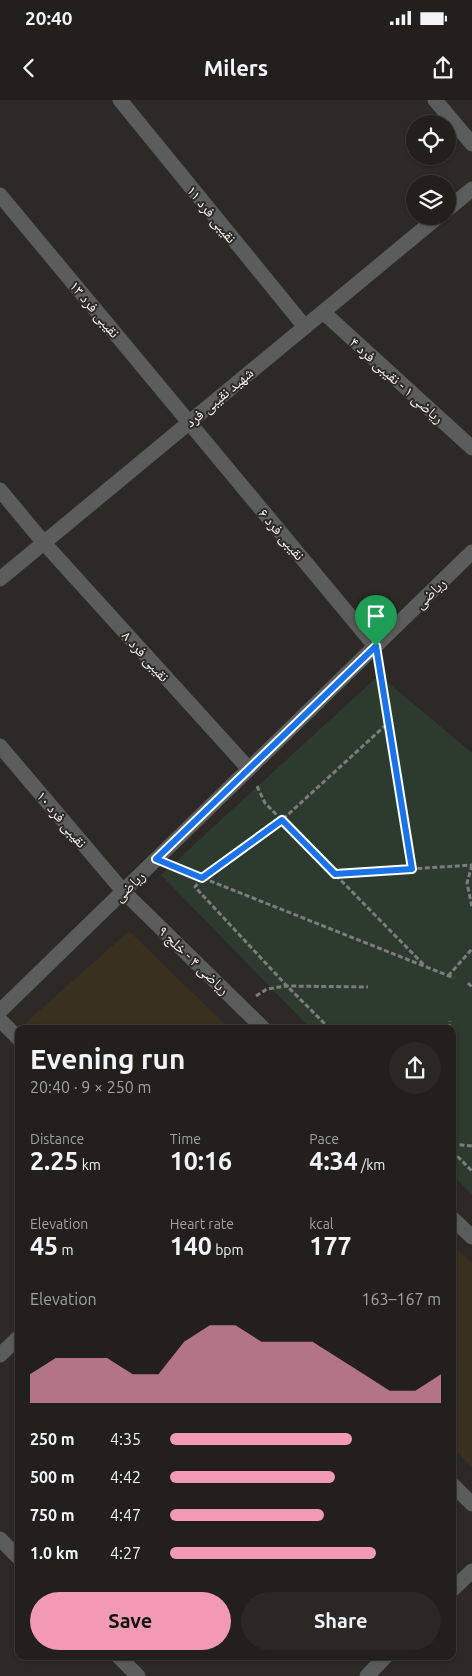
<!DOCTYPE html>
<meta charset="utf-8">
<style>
body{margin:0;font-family:Ubuntu,"Noto Naskh Arabic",sans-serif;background:#2a2725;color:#f1f3f6;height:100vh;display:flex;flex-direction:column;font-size:19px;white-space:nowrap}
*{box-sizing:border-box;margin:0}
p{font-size:16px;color:#a2a2a3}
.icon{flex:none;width:28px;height:28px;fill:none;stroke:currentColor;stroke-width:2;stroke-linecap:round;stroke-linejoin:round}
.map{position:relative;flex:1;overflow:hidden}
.details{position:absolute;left:15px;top:925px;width:441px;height:635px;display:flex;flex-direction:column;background:#221f1c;border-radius:10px;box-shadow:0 1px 4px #0004,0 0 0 1px #3f3d3b}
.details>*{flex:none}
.fabs{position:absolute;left:406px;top:15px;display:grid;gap:10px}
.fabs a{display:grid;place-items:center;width:50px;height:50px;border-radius:50%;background:#221f1c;box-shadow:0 1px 4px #0004,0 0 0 1px #3f3d3b;font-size:25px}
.pin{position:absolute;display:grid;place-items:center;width:42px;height:42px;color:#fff;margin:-51px -21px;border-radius:50% 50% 50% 0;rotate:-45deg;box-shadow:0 0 5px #0007}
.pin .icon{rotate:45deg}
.round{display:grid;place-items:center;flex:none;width:52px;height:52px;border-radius:26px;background:#2a2725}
.head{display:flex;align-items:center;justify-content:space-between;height:85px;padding:0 15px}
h1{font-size:28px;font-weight:700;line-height:38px}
.metrics{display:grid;grid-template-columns:repeat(3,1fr);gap:8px;height:85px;padding:5px 15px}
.metrics div{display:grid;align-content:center}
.metrics b{font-size:25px;font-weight:700}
.metrics small{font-size:14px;font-weight:400}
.metrics p{font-size:14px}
.chart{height:140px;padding:10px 15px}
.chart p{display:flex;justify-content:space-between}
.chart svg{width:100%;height:90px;margin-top:5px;fill:#f19ab1;opacity:.7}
.primary-button{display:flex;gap:10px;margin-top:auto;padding:10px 15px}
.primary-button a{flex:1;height:58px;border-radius:30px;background:#f19ab1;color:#111;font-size:20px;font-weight:700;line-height:58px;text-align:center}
.primary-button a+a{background:#2a2725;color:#f1f3f6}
ul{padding:0 15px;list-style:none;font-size:16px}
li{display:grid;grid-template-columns:80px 60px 1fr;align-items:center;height:38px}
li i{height:12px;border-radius:6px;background:#f19ab1}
.status{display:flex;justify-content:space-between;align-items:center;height:35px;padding:0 25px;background:#221f1c;direction:ltr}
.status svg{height:14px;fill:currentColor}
header{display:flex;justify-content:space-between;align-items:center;height:65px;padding:0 15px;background:#221f1c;font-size:22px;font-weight:700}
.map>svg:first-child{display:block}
.commercial{fill:#393020}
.green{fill:#2c3b2d}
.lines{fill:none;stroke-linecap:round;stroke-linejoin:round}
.path{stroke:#7e7b78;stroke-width:3;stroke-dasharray:5 2.5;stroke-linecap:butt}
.minor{stroke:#5a5d5b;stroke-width:15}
.tertiary{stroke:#5a5d5b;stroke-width:15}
.route-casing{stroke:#fff;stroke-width:10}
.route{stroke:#1a73e8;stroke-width:6}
.labels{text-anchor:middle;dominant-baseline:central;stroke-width:4;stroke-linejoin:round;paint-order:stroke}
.street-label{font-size:15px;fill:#f6f3f1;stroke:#2d2926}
</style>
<div class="status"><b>20:40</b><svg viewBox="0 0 49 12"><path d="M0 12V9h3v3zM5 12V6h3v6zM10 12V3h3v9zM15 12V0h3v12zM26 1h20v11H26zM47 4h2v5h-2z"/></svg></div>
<header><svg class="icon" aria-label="back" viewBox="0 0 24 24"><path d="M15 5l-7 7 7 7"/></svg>Milers<svg class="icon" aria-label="share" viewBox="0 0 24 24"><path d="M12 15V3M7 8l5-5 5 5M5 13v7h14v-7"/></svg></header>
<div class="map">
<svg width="472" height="1576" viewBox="0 0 472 1576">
<rect width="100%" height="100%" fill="#2d2926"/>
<g class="commercial">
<polygon points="129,831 230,929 27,929 23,925"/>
<polygon points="452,1145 472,1163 472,1367 453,1348"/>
</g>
<polygon class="green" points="379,575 472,653 472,1095 453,1075 452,929 311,929 161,775"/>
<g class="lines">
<g class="path">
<polyline points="379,567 388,623"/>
<polyline points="257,686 265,703 424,865"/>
<polyline points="472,765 467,783 472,807"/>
<polyline points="175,767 454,878"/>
<polyline points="335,774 472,765"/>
<polyline points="448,876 472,849"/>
<polyline points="468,883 472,887"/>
<polyline points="256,896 267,889 287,886 368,887"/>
<polyline points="330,929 287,886 195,787 202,778 282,720 388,623 412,769"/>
<polyline points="449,929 450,921"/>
<polyline points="452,1044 472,1046"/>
<polyline points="452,1051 472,1071"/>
</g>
<g class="minor">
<polyline points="120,0 305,227"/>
<polyline points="435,0 472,44"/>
<polyline points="0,95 375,546"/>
<polyline points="448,109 472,89"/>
<polyline points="323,212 472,348"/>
<polyline points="0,390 44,443 249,669"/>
<polyline points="0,479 439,116"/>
<polyline points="0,646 123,791 264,929"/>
<polyline points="0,911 472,452"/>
<polyline points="0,920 19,939"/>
<polyline points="452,1118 472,1137"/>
<polyline points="0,1255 19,1237"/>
<polyline points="452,1384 472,1404"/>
<polyline points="0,1439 19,1458"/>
<polyline points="118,1556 138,1576"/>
</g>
<g class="tertiary">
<polyline points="452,1490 472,1471"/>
<polyline points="367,1576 386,1556"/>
</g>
</g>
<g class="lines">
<defs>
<polygon id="route" points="376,546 412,769 335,774 282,720 202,778 156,759"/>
</defs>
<use href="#route" class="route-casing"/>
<use href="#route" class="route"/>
</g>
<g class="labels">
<g class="street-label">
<text transform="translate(212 114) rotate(51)">نقیبی فرد ۱۱</text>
<text transform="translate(95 209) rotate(50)">نقیبی فرد ۱۳</text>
<text transform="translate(397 280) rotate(42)">ریاضی ۱ - نقیبی فرد ۴</text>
<text transform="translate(219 297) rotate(-40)">شهید نقیبی فرد</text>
<text transform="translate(282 434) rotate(50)">نقیبی فرد ۶</text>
<text transform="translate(430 493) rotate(-44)">ریاضی</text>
<text transform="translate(146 556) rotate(48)">نقیبی فرد ۸</text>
<text transform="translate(62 719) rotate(50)">نقیبی فرد ۱۰</text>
<text transform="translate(129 786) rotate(-44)">ریاضی</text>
<text transform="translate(194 860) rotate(44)">ریاضی ۴ - خلج ۹</text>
</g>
</g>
</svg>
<div class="fabs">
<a><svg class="icon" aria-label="locate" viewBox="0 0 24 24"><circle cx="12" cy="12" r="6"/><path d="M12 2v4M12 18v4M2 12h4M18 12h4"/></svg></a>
<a><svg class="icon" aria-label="layers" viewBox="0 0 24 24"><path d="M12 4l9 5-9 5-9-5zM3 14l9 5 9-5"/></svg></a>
</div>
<div class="pin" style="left:376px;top:546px;background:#1e9e55"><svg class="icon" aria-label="arrive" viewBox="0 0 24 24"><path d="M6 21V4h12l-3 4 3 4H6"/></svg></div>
<section class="details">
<div class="head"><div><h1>Evening run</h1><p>20:40 · 9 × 250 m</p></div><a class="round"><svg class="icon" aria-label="share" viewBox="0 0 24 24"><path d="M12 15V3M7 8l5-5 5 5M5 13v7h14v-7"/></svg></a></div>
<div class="metrics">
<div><p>Distance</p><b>2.25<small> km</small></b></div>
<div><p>Time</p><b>10:16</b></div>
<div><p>Pace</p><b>4:34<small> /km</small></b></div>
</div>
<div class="metrics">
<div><p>Elevation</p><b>45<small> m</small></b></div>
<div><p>Heart rate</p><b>140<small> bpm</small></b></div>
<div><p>kcal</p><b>177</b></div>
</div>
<div class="chart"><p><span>Elevation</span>163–167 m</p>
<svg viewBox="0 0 160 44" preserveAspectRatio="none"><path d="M0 44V30L10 22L20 22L30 22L40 30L50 30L60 14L70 6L80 6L90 14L100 14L110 14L120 22L130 30L140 38L150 38L160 30V44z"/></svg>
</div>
<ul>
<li><b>250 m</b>4:35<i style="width:67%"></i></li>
<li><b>500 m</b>4:42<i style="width:61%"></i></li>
<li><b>750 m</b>4:47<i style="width:57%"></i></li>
<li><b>1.0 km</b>4:27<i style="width:76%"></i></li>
</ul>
<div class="primary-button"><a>Save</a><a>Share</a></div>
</section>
</div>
